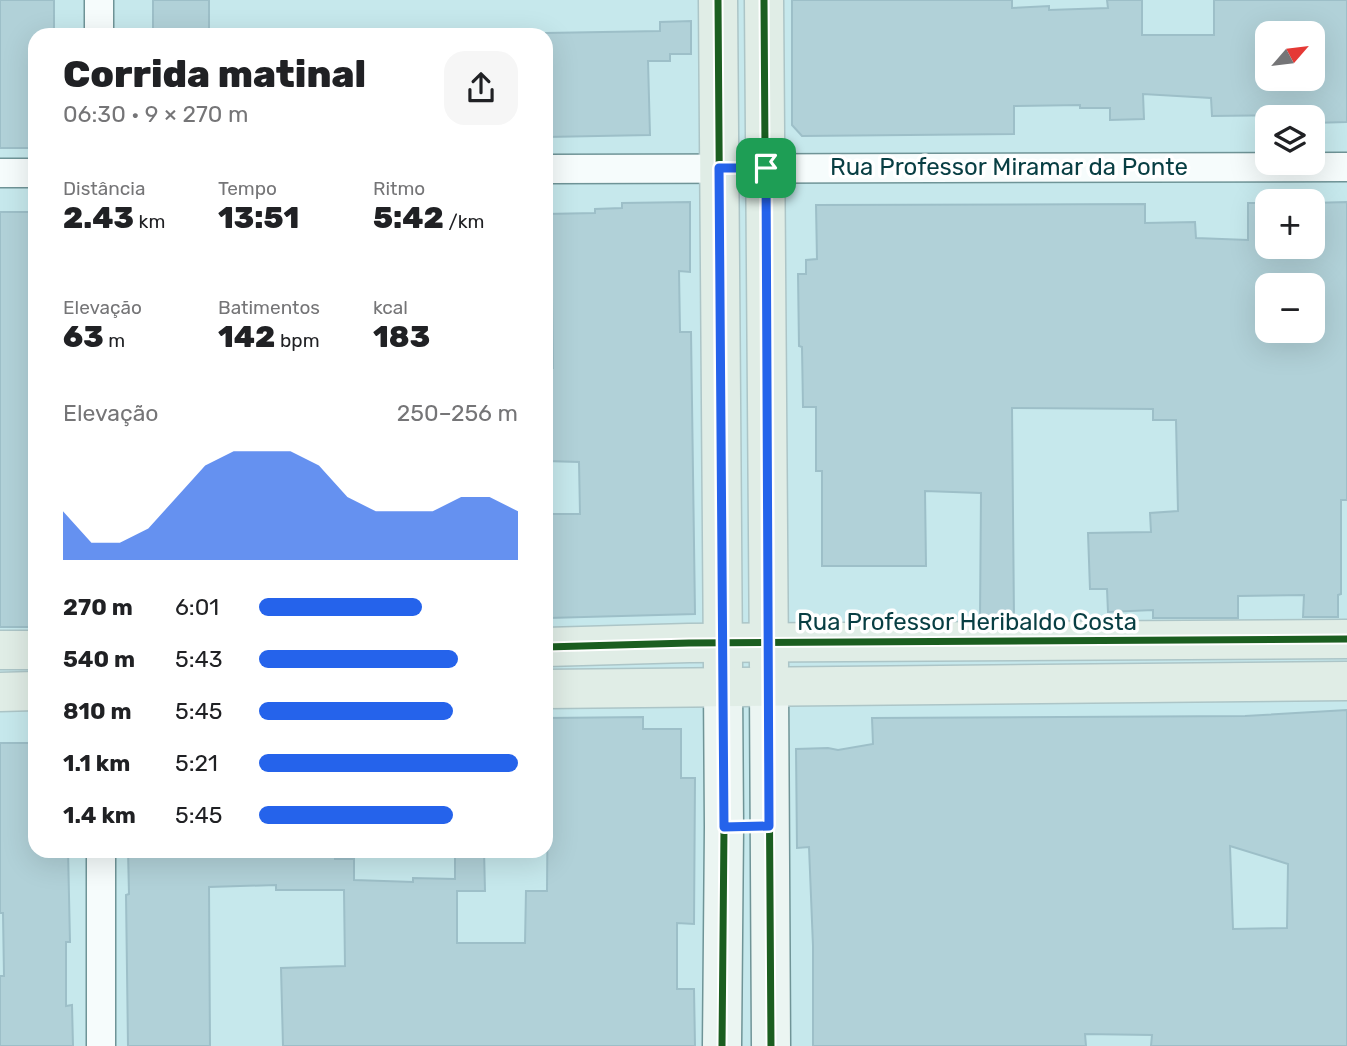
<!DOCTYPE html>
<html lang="pt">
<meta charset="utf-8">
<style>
body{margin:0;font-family:Rubik,sans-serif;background:#f6f6f6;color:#202124;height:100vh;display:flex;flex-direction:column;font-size:26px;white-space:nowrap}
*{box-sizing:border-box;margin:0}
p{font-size:23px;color:#757577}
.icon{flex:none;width:38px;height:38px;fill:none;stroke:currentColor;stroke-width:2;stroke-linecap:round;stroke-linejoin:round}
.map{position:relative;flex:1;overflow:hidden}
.sheet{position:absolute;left:28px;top:28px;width:525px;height:830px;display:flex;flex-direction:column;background:#fff;border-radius:21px;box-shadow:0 7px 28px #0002}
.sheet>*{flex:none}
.needle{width:46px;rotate:62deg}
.controls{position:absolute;left:1255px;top:21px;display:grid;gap:14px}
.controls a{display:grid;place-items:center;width:70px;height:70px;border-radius:14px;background:#fff;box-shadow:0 7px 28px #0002;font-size:35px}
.pin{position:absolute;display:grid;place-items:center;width:60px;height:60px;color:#fff;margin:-30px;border-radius:14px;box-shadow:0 4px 10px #0006}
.round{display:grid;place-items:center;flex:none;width:74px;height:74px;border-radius:21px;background:#f6f6f6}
.summary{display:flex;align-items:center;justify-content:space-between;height:119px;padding:0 35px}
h1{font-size:38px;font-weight:800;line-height:52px}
.figures{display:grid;grid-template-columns:repeat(3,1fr);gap:10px;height:119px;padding:7px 35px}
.figures div{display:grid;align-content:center}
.figures b{font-size:30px;font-weight:800}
.figures small{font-size:19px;font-weight:400}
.figures p{font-size:19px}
.chart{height:196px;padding:14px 35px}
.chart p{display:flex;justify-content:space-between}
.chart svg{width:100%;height:126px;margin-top:7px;fill:#2563eb;opacity:.7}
ul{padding:0 35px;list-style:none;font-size:23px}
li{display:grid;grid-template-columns:112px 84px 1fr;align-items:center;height:52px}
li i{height:18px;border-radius:9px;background:#2563eb}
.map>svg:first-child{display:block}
.building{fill:#b1d1d8;stroke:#9dbfc8;stroke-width:2;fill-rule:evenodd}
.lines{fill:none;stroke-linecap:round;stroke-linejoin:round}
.street-casing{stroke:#6f9497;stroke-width:31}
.secondary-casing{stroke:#6f9497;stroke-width:41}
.primary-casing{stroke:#acc5c7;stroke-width:41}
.street{stroke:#f6fcfc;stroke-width:28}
.secondary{stroke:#ebf5f2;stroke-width:38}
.primary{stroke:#e0ede6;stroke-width:38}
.cycleway-casing{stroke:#fff;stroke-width:11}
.cycleway{stroke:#1b5e20;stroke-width:7}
.route-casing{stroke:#fff;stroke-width:14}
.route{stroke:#2563eb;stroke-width:9}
.labels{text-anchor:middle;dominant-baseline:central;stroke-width:7;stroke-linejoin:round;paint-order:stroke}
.street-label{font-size:24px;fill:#083e43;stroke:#fff}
</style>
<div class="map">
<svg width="1347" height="1046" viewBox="0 0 1347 1046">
<rect width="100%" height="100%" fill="#c6e8ec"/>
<g class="building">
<polygon points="0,0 54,0 54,35 35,35 35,148 0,148"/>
<polygon points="153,0 209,0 209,34 153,35"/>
<path d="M792,0H1012V8L1049,6V10L1108,8L1107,0H1142V35H1214V0H1347V122L1312,123V117H1283V115L1212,116L1211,98L1143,94L1144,119L1110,120V108H1080V105L1014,106V134L802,136L792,125ZM1267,33H1312V79H1267Z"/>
<polygon points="691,21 691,54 670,54 670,61 648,61 650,135 546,137 546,33 660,31 660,22"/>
<polygon points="690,202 690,272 679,271 680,332 691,332 695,614 548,618 546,514 580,514 579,462 546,461 546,368 553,368 552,292 548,292 546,265 546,214 595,213 595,209 622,208 622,203"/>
<path d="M1347,202V500H1341V594L1338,595V617H1303L1304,595L1238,596V618H1153V610L1108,612L1107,589H1090L1088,533L1151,532L1150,513L1178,511L1176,420H1153V409L1012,408L1014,619H980L981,493L925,491L926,566H822V471H816V407H803L802,347L799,346L798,274H806V260L817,259L816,205L1145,204V223L1195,222L1196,238L1248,240V203H1267V247H1312V203ZM1267,285H1312V331H1267Z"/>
<rect x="0" y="212" width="35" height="415"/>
<path d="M1347,710V1046H1151L1152,1035L1085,1034L1086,1046H813V946L809,847L797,848L796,749L828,748L838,750L873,744L872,718L1245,716ZM1230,846L1288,864L1287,928L1233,929Z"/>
<polygon points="643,717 643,729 681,729 681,778 695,778 694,924 677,923 677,989 694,989 695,1046 283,1046 281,968 345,966 344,890 276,890 276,885 209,887 210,1046 128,1046 126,895 129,894 128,850 335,850 335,859 354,859 354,880 413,882 413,878 455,879 455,850 484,850 485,891 457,891 457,943 525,943 526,891 547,891 548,773 546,773 546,718"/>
<polygon points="0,743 35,743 35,850 68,850 70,942 66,942 66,1006 72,1005 73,1046 0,1046 0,976 4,976 3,913 0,913"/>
</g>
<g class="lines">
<defs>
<g id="street">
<polyline points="99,0 99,35"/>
<polyline points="546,169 1347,167"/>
<polyline points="0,173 35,173"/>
<polyline points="101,1046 101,850"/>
</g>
<g id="secondary">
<polyline points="769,686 771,1046"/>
<polyline points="722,1046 724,827 723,686"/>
</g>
<g id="primary">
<polyline points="718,0 723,667"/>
<polyline points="764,0 769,666"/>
<polyline points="546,647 689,643 1347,639"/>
<polyline points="0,650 35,650"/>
<polyline points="546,689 1347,681"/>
<polyline points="0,692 35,691"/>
</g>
</defs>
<use href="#street" class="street-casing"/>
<use href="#secondary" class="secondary-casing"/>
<use href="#primary" class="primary-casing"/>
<use href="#street" class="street"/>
<use href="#secondary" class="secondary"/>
<use href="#primary" class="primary"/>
<defs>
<g id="cycleway">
<polyline points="718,0 724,827 722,1046"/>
<polyline points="764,0 771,1046"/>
<polyline points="546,647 689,643 1347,639"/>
</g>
</defs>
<use href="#cycleway" class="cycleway-casing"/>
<use href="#cycleway" class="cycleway"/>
</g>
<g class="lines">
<defs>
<polygon id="route" points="719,168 766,168 769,826 724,827"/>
</defs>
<use href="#route" class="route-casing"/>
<use href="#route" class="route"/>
</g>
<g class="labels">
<g class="street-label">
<text x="1009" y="167">Rua Professor Miramar da Ponte</text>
<text x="967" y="622">Rua Professor Heribaldo Costa</text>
</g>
</g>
</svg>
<div class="controls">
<a><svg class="needle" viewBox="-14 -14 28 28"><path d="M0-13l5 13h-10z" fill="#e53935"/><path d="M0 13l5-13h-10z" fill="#757577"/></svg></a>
<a><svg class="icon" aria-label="layers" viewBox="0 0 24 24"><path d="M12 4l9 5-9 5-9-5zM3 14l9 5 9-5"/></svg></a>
<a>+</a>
<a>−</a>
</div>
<div class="pin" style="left:766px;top:168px;background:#1e9e55"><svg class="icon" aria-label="arrive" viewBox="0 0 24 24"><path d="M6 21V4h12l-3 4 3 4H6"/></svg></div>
<section class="sheet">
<div class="summary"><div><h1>Corrida matinal</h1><p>06:30 · 9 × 270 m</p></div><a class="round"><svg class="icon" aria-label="share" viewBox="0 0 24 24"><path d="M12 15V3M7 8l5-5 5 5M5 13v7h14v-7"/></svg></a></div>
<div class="figures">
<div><p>Distância</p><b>2.43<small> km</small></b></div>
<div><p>Tempo</p><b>13:51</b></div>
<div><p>Ritmo</p><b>5:42<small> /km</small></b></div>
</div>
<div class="figures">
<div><p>Elevação</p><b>63<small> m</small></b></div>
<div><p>Batimentos</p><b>142<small> bpm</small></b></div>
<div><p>kcal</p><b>183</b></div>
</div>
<div class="chart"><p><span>Elevação</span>250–256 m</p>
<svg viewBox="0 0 160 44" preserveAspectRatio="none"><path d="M0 44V27L10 38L20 38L30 33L40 22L50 11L60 6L70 6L80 6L90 11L100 22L110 27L120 27L130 27L140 22L150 22L160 27V44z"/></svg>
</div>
<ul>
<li><b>270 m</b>6:01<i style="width:63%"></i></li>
<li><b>540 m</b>5:43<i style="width:77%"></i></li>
<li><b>810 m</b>5:45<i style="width:75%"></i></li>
<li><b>1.1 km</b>5:21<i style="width:100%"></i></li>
<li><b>1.4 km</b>5:45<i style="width:75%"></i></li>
</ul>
</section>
</div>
